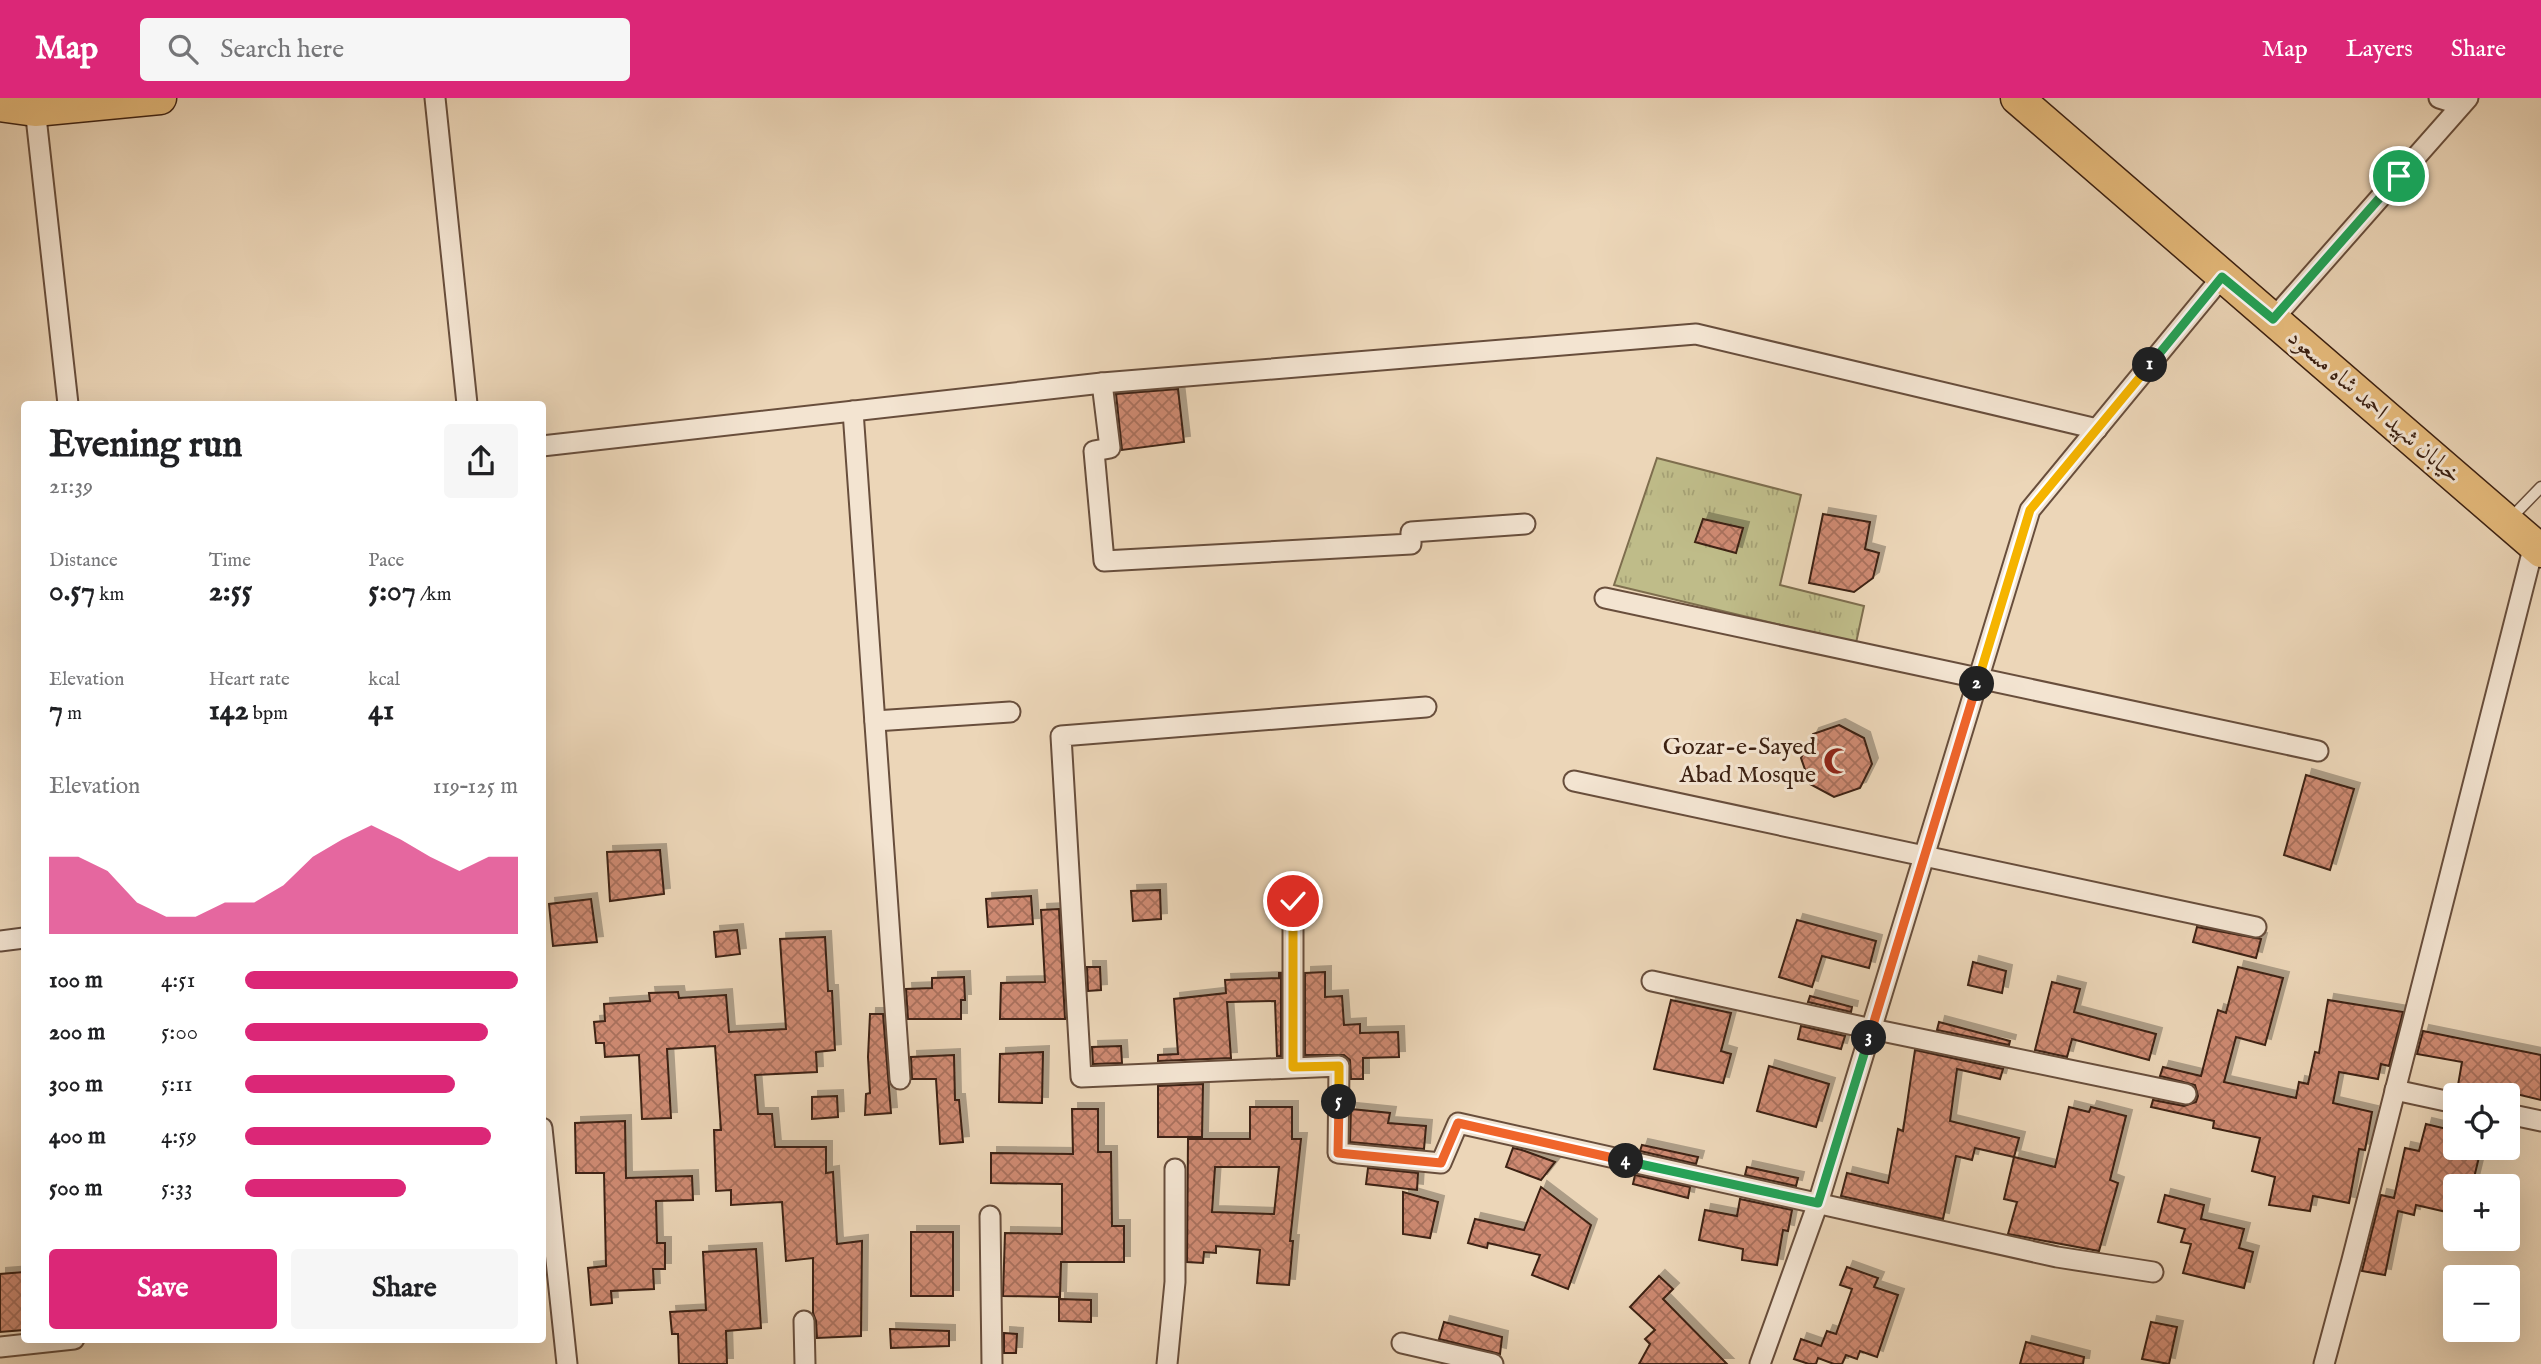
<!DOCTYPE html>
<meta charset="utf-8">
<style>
body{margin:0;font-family:"IM FELL English",Amiri,serif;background:#f6f6f6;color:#202124;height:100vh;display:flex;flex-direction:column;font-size:26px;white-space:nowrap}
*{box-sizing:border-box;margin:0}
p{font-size:23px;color:#757577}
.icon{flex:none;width:38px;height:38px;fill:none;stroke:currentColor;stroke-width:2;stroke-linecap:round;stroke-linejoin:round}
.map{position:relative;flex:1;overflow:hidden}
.side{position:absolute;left:21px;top:303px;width:525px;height:942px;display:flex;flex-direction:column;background:#fff;border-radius:7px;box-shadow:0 7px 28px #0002}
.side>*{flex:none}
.buttons{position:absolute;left:2443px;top:985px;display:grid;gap:14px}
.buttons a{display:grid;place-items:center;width:77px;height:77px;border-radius:7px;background:#fff;box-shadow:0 7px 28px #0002;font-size:35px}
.pin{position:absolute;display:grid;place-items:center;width:60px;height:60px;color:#fff;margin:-30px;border:4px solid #fff;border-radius:50%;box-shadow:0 2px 7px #0007}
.km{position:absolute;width:35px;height:35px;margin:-18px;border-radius:50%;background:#222;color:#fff;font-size:19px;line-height:35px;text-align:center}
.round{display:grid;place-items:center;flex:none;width:74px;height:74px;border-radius:7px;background:#f6f6f6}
.summary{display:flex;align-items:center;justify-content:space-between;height:119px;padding:0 28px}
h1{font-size:38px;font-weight:700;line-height:52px}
.metrics{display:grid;grid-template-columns:repeat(3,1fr);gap:10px;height:119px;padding:7px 28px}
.metrics div{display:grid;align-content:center}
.metrics b{font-size:30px;font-weight:700}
.metrics small{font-size:19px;font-weight:400}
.metrics p{font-size:19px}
.chart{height:196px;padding:14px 28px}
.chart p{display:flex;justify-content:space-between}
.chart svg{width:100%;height:126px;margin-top:7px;fill:#db2777;opacity:.7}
.primary-button{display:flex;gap:14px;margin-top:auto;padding:14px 28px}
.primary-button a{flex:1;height:80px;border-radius:7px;background:#db2777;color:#fff;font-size:28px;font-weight:700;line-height:80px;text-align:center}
.primary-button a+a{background:#f6f6f6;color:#202124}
ul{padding:0 28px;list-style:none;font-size:23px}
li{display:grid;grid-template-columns:112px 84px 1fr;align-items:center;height:52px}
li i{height:18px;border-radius:9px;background:#db2777}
header{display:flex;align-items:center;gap:42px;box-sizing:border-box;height:98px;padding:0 35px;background:#db2777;color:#fff}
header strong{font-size:33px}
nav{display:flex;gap:38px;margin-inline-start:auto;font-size:24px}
.search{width:490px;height:63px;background:#f6f6f6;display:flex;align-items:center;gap:18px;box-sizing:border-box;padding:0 24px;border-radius:7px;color:#757577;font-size:26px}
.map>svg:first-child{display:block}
.grass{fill:url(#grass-tufts);stroke:#7e6e4e;stroke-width:2}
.building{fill:url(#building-cross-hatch);stroke:#3c2112;stroke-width:2;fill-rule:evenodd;filter:url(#shadow)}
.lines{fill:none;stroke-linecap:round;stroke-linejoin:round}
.service-casing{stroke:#684e3c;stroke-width:13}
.minor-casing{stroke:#684e3c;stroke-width:23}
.primary-casing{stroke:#3c2112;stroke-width:35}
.service{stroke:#f3e4d1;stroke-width:10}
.minor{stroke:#f3e4d1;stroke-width:19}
.primary{stroke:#e6bb7c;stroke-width:32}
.split-1-casing{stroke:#fff;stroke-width:14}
.split-2-casing{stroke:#fff;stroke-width:14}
.split-3-casing{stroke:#fff;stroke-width:14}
.split-4-casing{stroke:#fff;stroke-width:14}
.split-5-casing{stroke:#fff;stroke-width:14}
.split-6-casing{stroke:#fff;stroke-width:14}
.split-1{stroke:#22a559;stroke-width:9}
.split-2{stroke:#f5b400;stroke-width:9}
.split-3{stroke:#f0652b;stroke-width:9}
.split-4{stroke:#22a559;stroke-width:9}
.split-5{stroke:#f0652b;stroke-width:9}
.split-6{stroke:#f5b400;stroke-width:9}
.labels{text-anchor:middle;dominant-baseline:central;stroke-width:6;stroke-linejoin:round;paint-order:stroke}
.street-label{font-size:24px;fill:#3c2112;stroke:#f3e4d1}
.poi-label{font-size:24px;fill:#3c2112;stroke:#f3e4d1;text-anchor:end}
</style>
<header>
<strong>Map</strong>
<div class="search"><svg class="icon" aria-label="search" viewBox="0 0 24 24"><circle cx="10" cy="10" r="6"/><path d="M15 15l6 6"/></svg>Search here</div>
<nav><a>Map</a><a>Layers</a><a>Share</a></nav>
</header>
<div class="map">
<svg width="2541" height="1266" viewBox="0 0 2541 1266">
<defs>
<pattern id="grass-tufts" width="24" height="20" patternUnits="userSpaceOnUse" patternTransform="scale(1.75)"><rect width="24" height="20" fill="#bfbc89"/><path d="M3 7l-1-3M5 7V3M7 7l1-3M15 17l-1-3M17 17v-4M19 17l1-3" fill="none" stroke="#a5a175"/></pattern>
<pattern id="building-cross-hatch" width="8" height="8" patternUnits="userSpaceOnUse" patternTransform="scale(1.75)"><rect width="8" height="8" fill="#ce8a72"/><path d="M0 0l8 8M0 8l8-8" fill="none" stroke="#a8705c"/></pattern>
<filter id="shadow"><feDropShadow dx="6" dy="-6" stdDeviation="0" flood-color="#0004"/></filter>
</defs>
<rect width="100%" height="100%" fill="#ecd6b8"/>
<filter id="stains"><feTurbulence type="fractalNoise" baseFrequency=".00286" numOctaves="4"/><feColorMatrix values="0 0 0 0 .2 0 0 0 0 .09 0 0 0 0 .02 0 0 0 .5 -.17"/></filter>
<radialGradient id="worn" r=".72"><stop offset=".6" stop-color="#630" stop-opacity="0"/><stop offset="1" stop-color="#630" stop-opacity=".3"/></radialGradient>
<polygon class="grass" points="1657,360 1801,397 1780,487 1864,508 1856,545 1614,487"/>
<g class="building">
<polygon points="1178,291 1184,344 1122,352 1116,296"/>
<polygon points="1823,416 1870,424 1865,451 1879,455 1873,480 1854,494 1809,485"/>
<polygon points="1703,421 1743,430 1736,455 1695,444"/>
<polygon points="1839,627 1864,640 1872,666 1860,690 1834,699 1810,686 1801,660 1813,636"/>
<polygon points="2306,677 2354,691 2330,772 2284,757"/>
<polygon points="660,752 664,796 610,803 607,754"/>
<polygon points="1160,792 1161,821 1133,823 1131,793"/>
<polygon points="1031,798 1033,826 988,829 986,801"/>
<polygon points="591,801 597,844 553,848 549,806"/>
<polygon points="1059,811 1065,921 1000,921 1001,885 1045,884 1041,812"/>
<polygon points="1797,822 1876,843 1869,870 1822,858 1812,889 1779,879"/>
<polygon points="2197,829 2261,841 2256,860 2193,844"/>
<polygon points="737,832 740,856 716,859 714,834"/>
<polygon points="825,839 828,893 832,893 835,952 816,954 817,974 755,977 758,1016 772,1016 775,1049 826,1049 826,1075 833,1074 837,1146 862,1143 861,1238 817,1240 816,1223 813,1215 813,1160 786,1163 782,1104 731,1107 731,1092 716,1093 714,1032 721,1032 715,948 667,951 671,1020 642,1021 639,957 605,959 604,945 596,945 594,924 605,923 604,906 650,903 649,895 678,894 679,900 726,897 729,934 786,931 780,841"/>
<polygon points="1973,864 2006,873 2002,895 1968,887"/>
<polygon points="1087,869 1100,869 1101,892 1088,893"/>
<polygon points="2238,869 2283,880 2265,947 2236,939 2224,984 2296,1000 2299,984 2308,986 2315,954 2319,955 2328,902 2403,914 2389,968 2381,966 2378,981 2339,974 2333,1005 2372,1014 2365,1052 2359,1051 2349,1105 2313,1098 2310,1113 2269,1107 2275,1079 2252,1073 2260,1040 2213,1030 2214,1023 2151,1009 2153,1002 2184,1008 2196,1004 2198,998 2195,987 2160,978 2163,969 2201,978 2218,912 2226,915"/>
<polygon points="1325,874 1325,899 1342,898 1344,927 1360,926 1360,935 1398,934 1399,959 1363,960 1363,981 1351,981 1350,962 1344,957 1305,957 1305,875"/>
<polygon points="1279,875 1281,875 1281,958 1277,958 1275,903 1227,904 1231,960 1158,963 1158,957 1178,956 1174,901 1226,895 1225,882 1279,880"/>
<polygon points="964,879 965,902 961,902 961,921 908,921 906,891 932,890 932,880"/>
<polygon points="2052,884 2080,891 2074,914 2156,936 2149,962 2072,941 2067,959 2035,952"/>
<polygon points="1810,898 1852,909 1851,914 1808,904"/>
<polygon points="1671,902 1731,915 1721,953 1731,956 1723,985 1654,971"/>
<polygon points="870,916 883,916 891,1015 865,1017 866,996 870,995 868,959"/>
<polygon points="1939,924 2010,943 2009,947 1937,932"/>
<polygon points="1801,928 1845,938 1841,951 1798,941"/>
<polygon points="2423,933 2541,957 2541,1002 2483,988 2481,998 2464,998 2457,993 2462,964 2417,956"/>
<polygon points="1121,948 1122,965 1093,966 1092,949"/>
<polygon points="1915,952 2003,971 2000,981 1957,971 1950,1023 2019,1040 2014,1059 1975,1050 1972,1062 1956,1058 1943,1121 1841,1098 1847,1075 1888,1085 1898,1031 1903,1033"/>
<polygon points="1043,954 1042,1005 999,1004 1000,956"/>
<polygon points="954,957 955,1002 959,1002 963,1044 940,1046 936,981 912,981 911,959"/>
<polygon points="1769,968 1829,986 1816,1029 1757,1013"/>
<polygon points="1203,986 1202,1039 1158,1039 1158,988"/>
<polygon points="837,998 838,1019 812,1021 812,999"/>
<path d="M1250,1009H1292V1041H1301L1290,1143H1293L1289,1187L1257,1185L1260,1152L1216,1148V1155L1204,1154L1203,1165L1187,1164L1188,1041H1250ZM1215,1069H1279L1274,1116L1212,1114Z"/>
<polygon points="2069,1009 2089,1014 2091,1009 2126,1018 2110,1082 2118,1085 2099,1153 2008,1136 2017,1104 2004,1101 2014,1059 2055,1069"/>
<polygon points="1072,1011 1098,1011 1098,1054 1111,1054 1112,1128 1124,1128 1124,1164 1061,1164 1060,1199 1003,1198 1005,1135 1062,1136 1062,1086 991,1085 991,1055 1073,1056"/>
<polygon points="1351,1011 1390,1015 1388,1025 1426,1028 1424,1051 1350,1044"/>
<polygon points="625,1023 626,1080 692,1078 693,1102 656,1103 657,1145 665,1145 665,1171 653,1171 654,1191 611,1193 612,1205 591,1207 588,1170 606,1168 604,1075 576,1075 575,1025"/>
<polygon points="2426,1026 2455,1033 2455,1050 2480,1055 2472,1088 2455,1088 2455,1116 2416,1107 2414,1117 2398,1113 2385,1177 2362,1173 2381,1097 2394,1100 2405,1050 2419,1053"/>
<polygon points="1642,1047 1698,1059 1696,1066 1640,1053"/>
<polygon points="1513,1050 1522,1052 1555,1064 1541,1082 1506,1069"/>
<polygon points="1747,1069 1798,1080 1796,1088 1745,1077"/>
<polygon points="1368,1070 1418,1075 1417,1092 1366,1086"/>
<polygon points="1635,1077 1690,1089 1688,1100 1633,1086"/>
<polygon points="1541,1089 1591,1127 1568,1191 1532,1177 1540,1157 1488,1145 1487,1150 1468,1145 1475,1121 1524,1132"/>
<polygon points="1403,1094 1438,1104 1430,1140 1403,1136"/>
<polygon points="2165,1097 2204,1107 2201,1121 2244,1131 2239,1150 2253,1154 2244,1190 2183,1175 2191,1146 2181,1144 2185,1131 2158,1124"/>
<polygon points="1740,1101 1792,1112 1788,1133 1783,1132 1777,1167 1742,1162 1743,1151 1699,1142 1705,1112 1737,1118"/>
<rect x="911" y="1134" width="42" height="64"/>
<polygon points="756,1151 761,1230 726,1233 727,1266 679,1266 678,1236 672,1236 670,1214 706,1212 703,1154"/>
<polygon points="1847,1169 1878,1180 1874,1189 1898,1197 1877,1259 1860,1253 1857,1261 1846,1257 1842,1266 1834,1266 1818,1260 1816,1266 1809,1266 1794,1261 1801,1241 1821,1248 1827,1233 1836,1236 1852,1191 1840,1187"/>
<polygon points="24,1174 24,1232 0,1234 0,1176"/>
<polygon points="1659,1178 1673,1191 1663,1201 1727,1266 1639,1266 1650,1246 1645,1241 1655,1232 1630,1209"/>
<polygon points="1059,1201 1091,1202 1091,1224 1059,1223"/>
<polygon points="1444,1224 1502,1239 1500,1256 1439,1241"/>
<polygon points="2151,1224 2177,1229 2169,1266 2142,1261"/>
<polygon points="890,1231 949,1233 949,1248 891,1250"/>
<polygon points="1004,1235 1017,1236 1016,1255 1004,1255"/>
<polygon points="2026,1244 2084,1259 2083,1266 2020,1266"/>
</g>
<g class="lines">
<defs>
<polyline id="service" points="2510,421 2541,389"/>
<g id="minor">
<polyline points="435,0 467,306"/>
<polyline points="2439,0 2461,7"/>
<polyline points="34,1 68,306"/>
<polyline points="2273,221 2468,0"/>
<polyline points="1102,285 1110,350 1094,353 1104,463 1411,446 1411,434 1525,426"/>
<polyline points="853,313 900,981"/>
<polyline points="542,348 1102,285 1696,236 2097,331"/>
<polyline points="1605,500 2318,653"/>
<polyline points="1426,609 1061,638 1081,979 1339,968 1338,1055 1441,1065 1458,1025 2057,1159 2153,1174"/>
<polyline points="875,623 1010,614"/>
<polyline points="1574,683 2256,829"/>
<polyline points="1293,803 1293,969"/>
<polyline points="0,843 24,840"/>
<polyline points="1652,883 1872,931 2186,996"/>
<polyline points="2395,992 2455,1005"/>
<polyline points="2508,1016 2541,1023"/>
<polyline points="542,1030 567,1266"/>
<polyline points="990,1118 992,1266"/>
<polyline points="804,1223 805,1266"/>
<polyline points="1402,1245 1493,1266"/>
<polyline points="0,1249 74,1241"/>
<polyline points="1167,1266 1175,1184 1175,1071"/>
<polyline points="1760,1266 1818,1105 2030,412 2222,179"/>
<polyline points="2324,1266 2352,1162 2534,447"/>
</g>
<g id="primary">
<polyline points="2017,0 2541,453"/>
<polyline points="0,7 35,12 160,0"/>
</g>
</defs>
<use href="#service" class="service-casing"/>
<use href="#minor" class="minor-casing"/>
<use href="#primary" class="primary-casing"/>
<use href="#service" class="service"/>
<use href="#minor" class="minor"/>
<use href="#primary" class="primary"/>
</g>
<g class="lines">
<defs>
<polyline id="split-1" points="2150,267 2222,179 2273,221 2399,78"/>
<polyline id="split-2" points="1977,586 2030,412 2150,267"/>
<polyline id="split-3" points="1869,940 1977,586"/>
<polyline id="split-4" points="1626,1063 1818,1105 1869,940"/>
<polyline id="split-5" points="1339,1004 1338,1055 1441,1065 1458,1025 1626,1063"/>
<polyline id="split-6" points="1293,803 1293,969 1339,968 1339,1004"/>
</defs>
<use href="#split-1" class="split-1-casing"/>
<use href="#split-2" class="split-2-casing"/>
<use href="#split-3" class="split-3-casing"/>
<use href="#split-4" class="split-4-casing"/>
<use href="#split-5" class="split-5-casing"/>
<use href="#split-6" class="split-6-casing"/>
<use href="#split-1" class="split-1"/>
<use href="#split-2" class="split-2"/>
<use href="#split-3" class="split-3"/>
<use href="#split-4" class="split-4"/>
<use href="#split-5" class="split-5"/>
<use href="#split-6" class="split-6"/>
</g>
<defs>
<symbol id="mosque-bare" viewBox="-9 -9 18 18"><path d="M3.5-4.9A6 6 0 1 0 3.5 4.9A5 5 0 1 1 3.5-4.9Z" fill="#8f2418" stroke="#f3e4d1" stroke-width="2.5" paint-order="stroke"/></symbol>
</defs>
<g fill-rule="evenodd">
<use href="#mosque-bare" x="1818" y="644" width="38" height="38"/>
</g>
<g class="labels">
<g class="street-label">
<text transform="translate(2374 309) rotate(41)">خیابان شهید احمد شاه مسعود</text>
</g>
<g class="poi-label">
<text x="1816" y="649">Gozar-e-Sayed<tspan x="1816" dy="28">Abad Mosque</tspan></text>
</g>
</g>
<rect width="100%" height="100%" filter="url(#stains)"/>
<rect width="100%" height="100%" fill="url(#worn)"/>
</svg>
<div class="buttons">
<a><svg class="icon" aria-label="locate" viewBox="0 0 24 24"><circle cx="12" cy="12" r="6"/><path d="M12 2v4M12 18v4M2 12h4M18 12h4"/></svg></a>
<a>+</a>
<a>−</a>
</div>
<div class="pin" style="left:2399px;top:78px;background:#1e9e55"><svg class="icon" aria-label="arrive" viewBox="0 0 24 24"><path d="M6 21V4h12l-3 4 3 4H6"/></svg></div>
<div class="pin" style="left:1293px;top:803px;background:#d93025"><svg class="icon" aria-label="check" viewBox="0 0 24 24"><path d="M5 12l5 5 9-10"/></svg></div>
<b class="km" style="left:2150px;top:267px">1</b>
<b class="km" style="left:1977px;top:586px">2</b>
<b class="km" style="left:1869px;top:940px">3</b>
<b class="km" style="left:1626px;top:1063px">4</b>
<b class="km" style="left:1339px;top:1004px">5</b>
<section class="side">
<div class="summary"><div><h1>Evening run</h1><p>21:39</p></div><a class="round"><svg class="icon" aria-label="share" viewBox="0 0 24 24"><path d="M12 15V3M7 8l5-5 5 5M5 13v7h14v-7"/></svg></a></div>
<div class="metrics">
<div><p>Distance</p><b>0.57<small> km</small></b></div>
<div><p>Time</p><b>2:55</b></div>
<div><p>Pace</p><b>5:07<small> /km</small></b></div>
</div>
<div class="metrics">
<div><p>Elevation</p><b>7<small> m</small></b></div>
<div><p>Heart rate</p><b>142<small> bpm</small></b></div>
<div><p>kcal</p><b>41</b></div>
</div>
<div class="chart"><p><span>Elevation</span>119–125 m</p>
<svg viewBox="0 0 160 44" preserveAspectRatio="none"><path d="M0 44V17L10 17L20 22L30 33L40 38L50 38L60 33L70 33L80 27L90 17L100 11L110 6L120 11L130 17L140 22L150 17L160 17V44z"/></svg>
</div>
<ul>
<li><b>100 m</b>4:51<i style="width:100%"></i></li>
<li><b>200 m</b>5:00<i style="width:89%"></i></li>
<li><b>300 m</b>5:11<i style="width:77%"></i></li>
<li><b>400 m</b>4:59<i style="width:90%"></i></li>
<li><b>500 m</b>5:33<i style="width:59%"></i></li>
</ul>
<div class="primary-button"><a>Save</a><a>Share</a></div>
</section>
</div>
